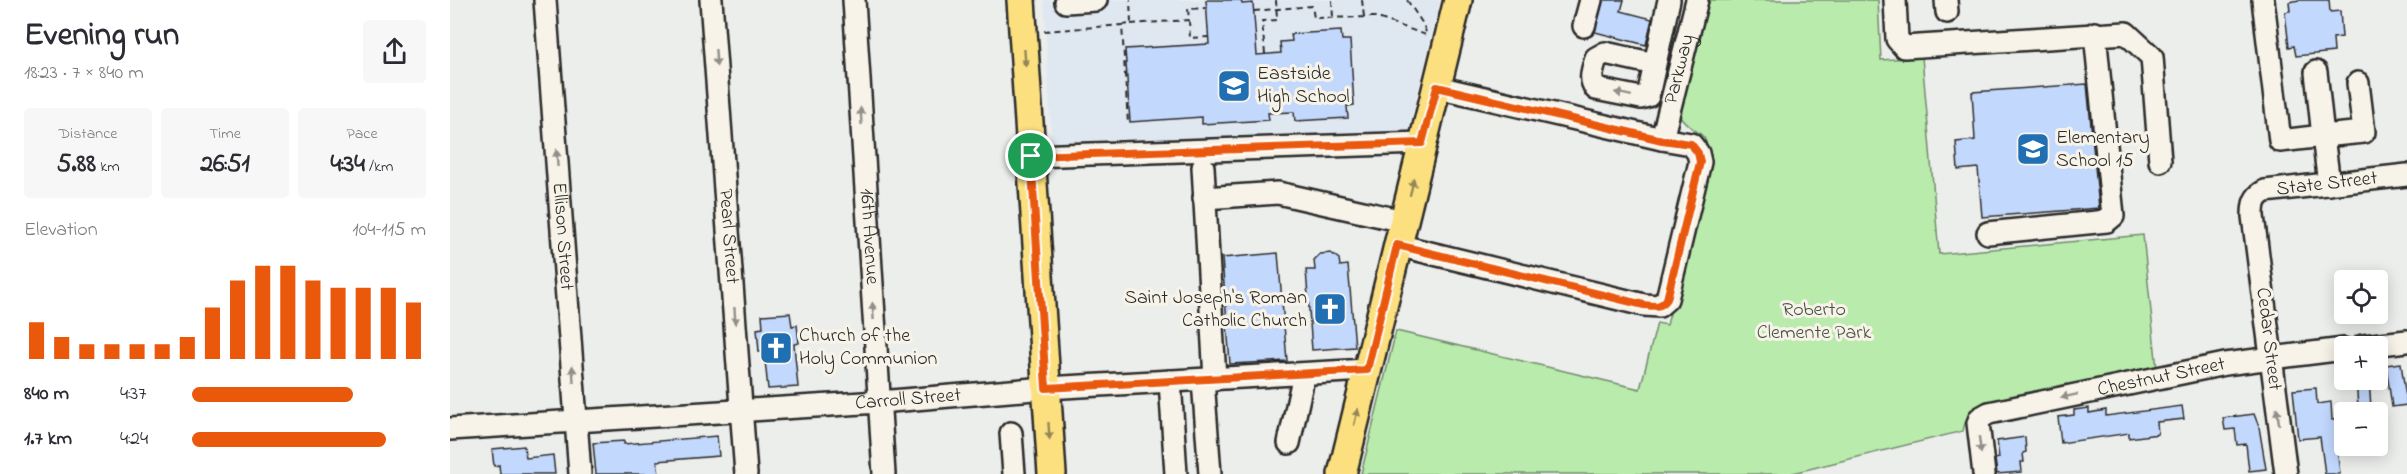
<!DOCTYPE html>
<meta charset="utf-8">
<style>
body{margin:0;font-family:"Indie Flower",sans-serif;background:#f7f7f7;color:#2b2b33;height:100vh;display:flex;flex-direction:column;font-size:22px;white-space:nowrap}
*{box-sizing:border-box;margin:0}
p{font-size:20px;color:#7c7c81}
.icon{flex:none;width:33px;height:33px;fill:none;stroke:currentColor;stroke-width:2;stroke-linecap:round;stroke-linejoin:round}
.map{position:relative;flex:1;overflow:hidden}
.details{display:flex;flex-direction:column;background:#fff;width:450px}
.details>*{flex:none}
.fabs{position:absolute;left:1884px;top:270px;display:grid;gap:12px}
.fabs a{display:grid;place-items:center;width:54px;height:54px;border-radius:6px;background:#fff;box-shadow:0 3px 15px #0003;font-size:30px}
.pin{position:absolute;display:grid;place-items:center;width:51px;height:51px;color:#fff;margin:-26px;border:3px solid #fff;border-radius:50%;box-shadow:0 2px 6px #0007}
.round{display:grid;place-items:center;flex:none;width:63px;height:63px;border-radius:6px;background:#f7f7f7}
.headline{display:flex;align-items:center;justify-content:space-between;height:102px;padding:0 24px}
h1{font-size:33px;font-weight:700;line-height:45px}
.stats{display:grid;grid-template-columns:repeat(3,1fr);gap:9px;height:102px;padding:6px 24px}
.stats div{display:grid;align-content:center;border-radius:6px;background:#f7f7f7;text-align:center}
.stats b{font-size:26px;font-weight:700}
.stats small{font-size:16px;font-weight:400}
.stats p{font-size:16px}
.chart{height:168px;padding:12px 24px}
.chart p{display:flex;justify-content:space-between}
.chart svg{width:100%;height:108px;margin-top:6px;stroke:#ea580c;stroke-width:6}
ul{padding:0 24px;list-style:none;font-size:20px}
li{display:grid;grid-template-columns:96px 72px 1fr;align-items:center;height:45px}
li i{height:15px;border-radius:8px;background:#ea580c}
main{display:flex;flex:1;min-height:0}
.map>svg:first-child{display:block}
.built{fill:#dfe7f1}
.green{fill:#b8ebac;stroke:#728b6c;stroke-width:1.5}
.building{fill:#c2d8fd;stroke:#2b2b2b;stroke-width:1.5}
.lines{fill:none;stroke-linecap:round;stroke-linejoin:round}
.minor-casing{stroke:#2b2b2b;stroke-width:26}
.major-casing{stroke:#2b2b2b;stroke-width:32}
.path{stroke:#2b2b2b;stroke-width:2;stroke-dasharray:6 4.5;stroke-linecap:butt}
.minor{stroke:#f7f3e8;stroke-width:21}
.major{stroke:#fce080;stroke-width:27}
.oneway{fill:#918f8a}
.oneway2{fill:#948656}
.route-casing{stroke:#fff;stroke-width:12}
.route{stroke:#ea580c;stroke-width:8}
.labels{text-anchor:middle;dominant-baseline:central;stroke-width:6;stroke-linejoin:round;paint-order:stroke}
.street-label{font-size:20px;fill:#2b2b2b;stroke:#f7f3e8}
.poi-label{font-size:20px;fill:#2b2b2b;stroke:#f7f3e8;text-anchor:start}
.park-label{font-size:20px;fill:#475145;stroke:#f7f3e8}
</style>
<main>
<section class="details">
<div class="headline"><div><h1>Evening run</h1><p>18:23 · 7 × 840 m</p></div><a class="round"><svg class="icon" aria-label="share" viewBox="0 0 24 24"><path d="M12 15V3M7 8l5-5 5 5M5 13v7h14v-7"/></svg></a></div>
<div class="stats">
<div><p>Distance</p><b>5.88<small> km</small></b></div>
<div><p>Time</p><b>26:51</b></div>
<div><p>Pace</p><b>4:34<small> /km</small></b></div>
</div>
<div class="chart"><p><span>Elevation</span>104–115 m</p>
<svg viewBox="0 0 160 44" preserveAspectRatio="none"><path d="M5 44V29M15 44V35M25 44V38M35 44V38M45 44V38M55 44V38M65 44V35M75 44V23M85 44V12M95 44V6M105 44V6M115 44V12M125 44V15M135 44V15M145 44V15M155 44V21"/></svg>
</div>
<ul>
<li><b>840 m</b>4:37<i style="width:69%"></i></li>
<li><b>1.7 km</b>4:24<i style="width:83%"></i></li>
</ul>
</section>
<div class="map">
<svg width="1957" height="474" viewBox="0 0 1957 474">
<rect width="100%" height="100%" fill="#eceeec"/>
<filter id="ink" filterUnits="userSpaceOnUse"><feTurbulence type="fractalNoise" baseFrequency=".0167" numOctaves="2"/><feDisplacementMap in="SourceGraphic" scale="12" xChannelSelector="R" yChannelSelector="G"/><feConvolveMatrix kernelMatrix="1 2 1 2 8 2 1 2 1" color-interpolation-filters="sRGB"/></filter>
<g filter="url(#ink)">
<polygon class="built" points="594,0 990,0 953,153 603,169"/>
<path class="green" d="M1257,0H1428L1431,60L1472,57L1489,254L1693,235L1707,369L1541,402C1525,410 1516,413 1513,431L1339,474H911L946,331L1190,389L1207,323L1217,325L1259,162C1258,125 1246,139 1229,115Z"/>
<g class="building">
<polygon points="756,0 791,0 792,4 803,3 807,55 831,53 830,42 842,41 841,34 891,31 892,40 900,40 904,105 897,106 898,118 845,121 844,112 818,113 819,120 752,124 752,117 680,122 675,49 759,44"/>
<polygon points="1153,0 1174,0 1171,11 1202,19 1196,45 1145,32"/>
<polygon points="1849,0 1879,0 1880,12 1890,11 1892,37 1883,38 1884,52 1846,56 1844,46 1839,47 1835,12 1840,11 1839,2"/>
<polygon points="1637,84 1649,208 1532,217 1528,168 1508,170 1506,142 1525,140 1522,92"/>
<polygon points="828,253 837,361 780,364 772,258"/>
<polygon points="881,253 889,259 890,266 898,265 905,347 862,350 856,270 865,270 864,260 870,254"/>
<polygon points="340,313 342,326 347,325 349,343 344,344 348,387 318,389 314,351 309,352 307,329 313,328 312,315"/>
<polygon points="1951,363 1957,405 1942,407 1936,365"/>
<polygon points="1906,380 1919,380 1921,407 1908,407"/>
<polygon points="1866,388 1867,404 1881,402 1882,420 1889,419 1890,434 1886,435 1890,474 1875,474 1870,437 1848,439 1843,390"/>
<polygon points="1732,406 1734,419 1707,422 1708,434 1679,438 1679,433 1611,443 1608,417 1624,415 1624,410 1639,408 1639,413 1656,410 1656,416"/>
<polygon points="1804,414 1809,427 1816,469 1799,471 1796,444 1787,445 1785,429 1775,430 1773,418"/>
<polygon points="267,436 269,456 207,461 209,474 146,474 143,443 174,441 174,444"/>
<polygon points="1575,437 1576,452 1573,453 1574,462 1571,462 1572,472 1547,474 1545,459 1549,458 1547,441"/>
<polygon points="74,446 76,458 103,455 105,474 50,474 49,465 44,466 42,449"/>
</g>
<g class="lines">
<defs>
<g id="minor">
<path id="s1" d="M95,0L130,474"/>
<path id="s2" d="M261,0L296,474"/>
<path id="s3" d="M404,0L434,474"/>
<polyline points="1445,0 1447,39 1454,47 1676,33 1702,57 1710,161"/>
<polyline points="1496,0 1497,12"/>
<polyline points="1813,0 1830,141 1873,136 1879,184"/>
<polyline points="616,2 646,0"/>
<polyline points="1134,26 1141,0"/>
<path d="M1205,64L1155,53L1146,58C1143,70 1138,78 1146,89L1191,98L1198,96L1219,0"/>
<polyline points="1866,72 1873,136 1914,132 1908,83"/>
<path id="s4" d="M1212,139L1247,0"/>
<polyline points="581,156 972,143"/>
<polyline points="753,167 765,379"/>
<polyline points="754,198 828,193 953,221"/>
<polyline points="1538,233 1657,221 1663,216 1645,33"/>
<polyline points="947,245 1194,305 1209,306 1217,299 1250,162 1248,153 1241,144 1212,139 987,87"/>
<polyline points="1913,346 1957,341"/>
<polyline points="753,380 760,474"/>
<polyline points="720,381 726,474"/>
<path id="s5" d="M0,429L429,402L596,388L917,370"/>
<polyline points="561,433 564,474"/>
<polyline points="839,443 854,374"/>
<path id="s6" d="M1534,474L1528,423L1530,418L1539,413L1775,364L1894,349"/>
<path id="s7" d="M1836,474L1803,216C1803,204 1804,197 1815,191L1957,175"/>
</g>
<g id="major">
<polyline points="571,0 602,474"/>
<polyline points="892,474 1008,0"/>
</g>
</defs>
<use href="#minor" class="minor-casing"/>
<use href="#major" class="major-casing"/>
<g class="path">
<polyline points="882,0 883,18"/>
<polyline points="912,0 914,17"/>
<polyline points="957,0 973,24 977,35"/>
<polyline points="804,11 862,6 864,18 925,17 979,36"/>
<polyline points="739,20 740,38 759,37"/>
<polyline points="681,24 739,20 738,9 756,8"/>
<polyline points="672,25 681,24 680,0"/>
<polyline points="594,31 672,25 678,124"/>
<polyline points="815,54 812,21 827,20 826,0"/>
</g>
<use href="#minor" class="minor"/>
<use href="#major" class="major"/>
</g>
<defs><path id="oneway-solid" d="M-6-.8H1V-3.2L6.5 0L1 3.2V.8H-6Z" transform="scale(1.5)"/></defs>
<g class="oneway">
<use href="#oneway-solid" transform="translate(266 58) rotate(86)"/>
<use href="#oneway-solid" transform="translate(1173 94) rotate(-168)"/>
<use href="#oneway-solid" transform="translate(411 116) rotate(-94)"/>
<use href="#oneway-solid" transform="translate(107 158) rotate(-94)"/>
<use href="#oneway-solid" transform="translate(423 311) rotate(-94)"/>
<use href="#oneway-solid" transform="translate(285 316) rotate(86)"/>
<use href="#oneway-solid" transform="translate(123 374) rotate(-94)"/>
<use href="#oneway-solid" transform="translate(1619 396) rotate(168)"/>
<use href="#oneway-solid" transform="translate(1828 416) rotate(-97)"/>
<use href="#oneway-solid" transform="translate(1530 445) rotate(83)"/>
</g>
<g class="oneway2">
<use href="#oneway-solid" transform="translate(575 58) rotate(86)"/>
<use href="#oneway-solid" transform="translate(962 187) rotate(-76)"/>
<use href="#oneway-solid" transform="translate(906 417) rotate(-76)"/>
<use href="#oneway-solid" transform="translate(599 431) rotate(86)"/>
</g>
</g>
<g class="lines" filter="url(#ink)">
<defs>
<path id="route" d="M987,87L1212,140L1241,144L1248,153L1250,162L1217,299C1211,308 1204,306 1194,305L947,245L917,370L596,388L581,156L972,143Z"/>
</defs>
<use href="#route" class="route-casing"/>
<use href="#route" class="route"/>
</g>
<defs>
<symbol id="school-square" viewBox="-11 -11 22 22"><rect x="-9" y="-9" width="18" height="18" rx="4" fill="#1f6fb2" stroke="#f7f3e8"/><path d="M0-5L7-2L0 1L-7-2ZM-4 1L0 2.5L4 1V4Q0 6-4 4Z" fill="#fff"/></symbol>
<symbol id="church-square" viewBox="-11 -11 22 22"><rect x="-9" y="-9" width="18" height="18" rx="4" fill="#1f6fb2" stroke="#f7f3e8"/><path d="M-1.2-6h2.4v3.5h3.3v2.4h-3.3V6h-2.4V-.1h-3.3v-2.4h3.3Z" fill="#fff"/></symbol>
</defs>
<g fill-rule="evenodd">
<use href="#school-square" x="765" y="67" width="38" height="38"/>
<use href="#school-square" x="1564" y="130" width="38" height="38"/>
<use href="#church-square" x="861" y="290" width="38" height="38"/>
<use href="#church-square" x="307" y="329" width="38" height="38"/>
</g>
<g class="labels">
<g class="street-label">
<text stroke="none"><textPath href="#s4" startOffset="72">Parkway</textPath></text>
<text stroke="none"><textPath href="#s7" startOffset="352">State Street</textPath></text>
<text stroke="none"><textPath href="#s1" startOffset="237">Ellison Street</textPath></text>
<text stroke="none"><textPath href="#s2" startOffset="237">Pearl Street</textPath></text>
<text stroke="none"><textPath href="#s3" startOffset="237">16th Avenue</textPath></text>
<text transform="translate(1818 339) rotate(83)">Cedar Street</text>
<text stroke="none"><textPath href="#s6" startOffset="243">Chestnut Street</textPath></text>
<text stroke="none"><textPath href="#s5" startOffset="459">Carroll Street</textPath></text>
</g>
<g class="poi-label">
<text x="807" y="74">Eastside<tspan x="807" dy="23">High School</tspan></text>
<text x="1606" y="138">Elementary<tspan x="1606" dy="23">School 15</tspan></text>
<text x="857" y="298" text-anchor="end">Saint Joseph's Roman<tspan x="857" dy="23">Catholic Church</tspan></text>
<text x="349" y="336">Church of the<tspan x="349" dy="23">Holy Communion</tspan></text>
</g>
<g class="park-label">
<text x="1364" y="310">Roberto<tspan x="1364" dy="23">Clemente Park</tspan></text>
</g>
</g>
</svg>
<div class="fabs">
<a><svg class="icon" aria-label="locate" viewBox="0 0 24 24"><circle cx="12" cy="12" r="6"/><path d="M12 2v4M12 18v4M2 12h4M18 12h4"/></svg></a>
<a>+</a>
<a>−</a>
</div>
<div class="pin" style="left:581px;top:156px;background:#1e9e55"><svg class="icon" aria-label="arrive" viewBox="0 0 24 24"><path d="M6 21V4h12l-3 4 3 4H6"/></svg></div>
</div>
</main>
